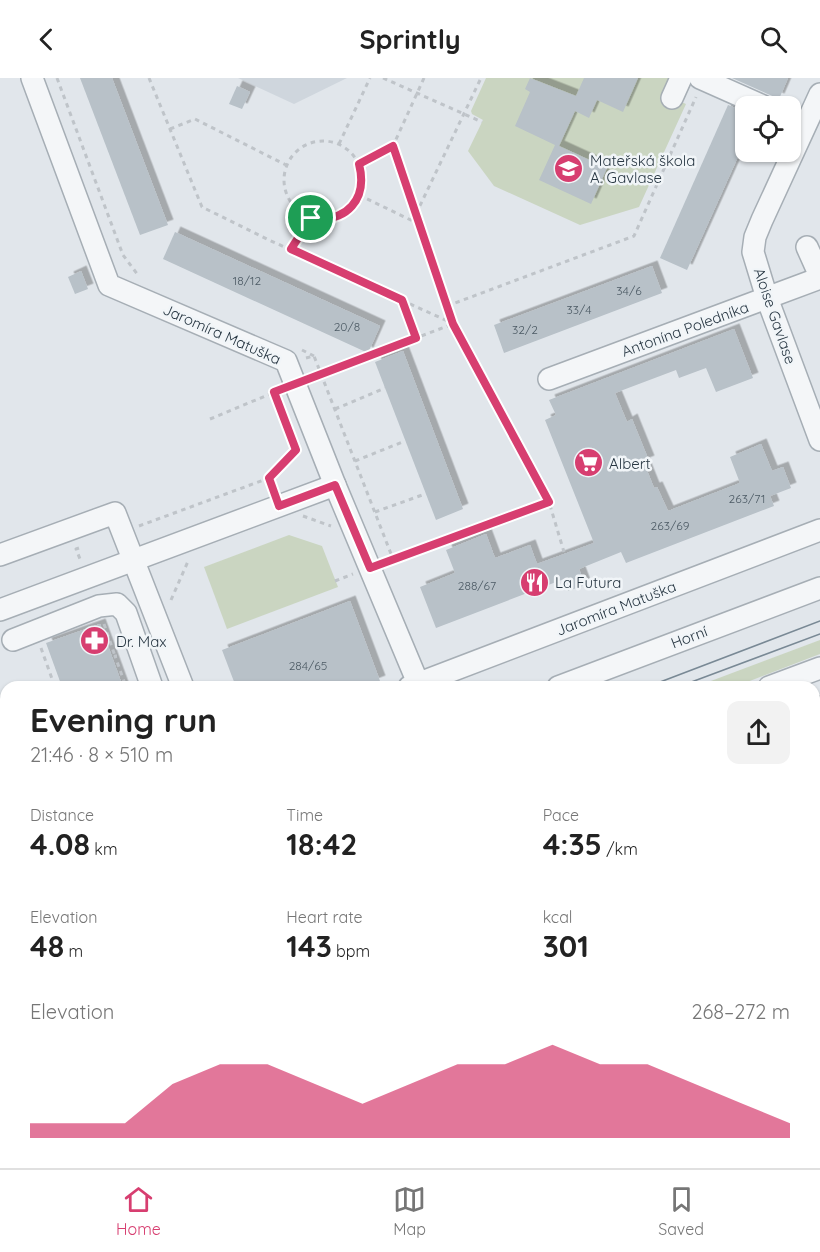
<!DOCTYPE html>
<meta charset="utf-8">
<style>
body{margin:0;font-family:Quicksand,sans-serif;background:#f2f2f2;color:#222;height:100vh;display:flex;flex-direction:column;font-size:22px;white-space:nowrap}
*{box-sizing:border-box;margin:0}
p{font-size:20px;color:#767676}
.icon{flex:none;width:33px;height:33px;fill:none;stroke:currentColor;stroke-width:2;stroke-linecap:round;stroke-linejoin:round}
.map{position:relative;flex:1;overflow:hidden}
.details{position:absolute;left:0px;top:603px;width:820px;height:488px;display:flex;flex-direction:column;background:#fff;border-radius:18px 18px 0 0;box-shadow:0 2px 4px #0004}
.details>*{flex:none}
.buttons{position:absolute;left:735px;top:18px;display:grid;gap:12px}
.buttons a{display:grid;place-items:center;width:66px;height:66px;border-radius:12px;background:#fff;box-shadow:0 2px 4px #0004;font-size:30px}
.pin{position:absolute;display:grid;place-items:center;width:51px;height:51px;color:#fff;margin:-26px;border:3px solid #fff;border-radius:50%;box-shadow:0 2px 6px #0007}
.round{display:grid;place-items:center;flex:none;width:63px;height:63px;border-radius:12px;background:#f2f2f2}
.head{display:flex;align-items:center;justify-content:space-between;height:102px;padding:0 30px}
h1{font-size:33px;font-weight:700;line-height:45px}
.stats{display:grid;grid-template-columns:repeat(3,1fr);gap:9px;height:102px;padding:6px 30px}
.stats div{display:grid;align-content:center}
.stats b{font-size:30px;font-weight:700}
.stats small{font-size:16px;font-weight:400}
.stats p{font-size:16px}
.chart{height:168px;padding:12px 30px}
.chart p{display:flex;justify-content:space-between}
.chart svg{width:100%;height:108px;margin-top:6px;fill:#d73e70;opacity:.7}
header{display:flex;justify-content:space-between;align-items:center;height:78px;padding:0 30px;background:#fff;font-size:27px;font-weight:700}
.dock{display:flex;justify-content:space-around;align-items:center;height:84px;border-top:2px solid #e0e0e0;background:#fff;font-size:16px;color:#767676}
.dock a{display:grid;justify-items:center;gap:3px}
.dock .current{color:#d73e70}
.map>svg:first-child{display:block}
.built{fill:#cfd6dd}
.green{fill:#cad5c1}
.building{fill:#b8c1c8;filter:url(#shadow)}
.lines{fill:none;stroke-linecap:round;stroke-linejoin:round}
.minor-casing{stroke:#a6aeb5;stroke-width:24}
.path{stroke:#bfc4c9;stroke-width:3;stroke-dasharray:4.5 4.5;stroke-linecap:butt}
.minor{stroke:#f4f6f8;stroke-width:21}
.tram{stroke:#798995;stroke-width:1.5}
.route-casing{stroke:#fff;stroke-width:12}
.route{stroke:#d73e70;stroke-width:8}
.labels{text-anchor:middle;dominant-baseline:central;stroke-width:5;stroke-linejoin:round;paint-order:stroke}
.number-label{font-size:12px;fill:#4c5a64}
.poi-label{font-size:15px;fill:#283743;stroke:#f1f5f8;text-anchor:start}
.street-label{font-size:15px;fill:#283743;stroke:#f1f5f8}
</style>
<header><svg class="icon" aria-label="back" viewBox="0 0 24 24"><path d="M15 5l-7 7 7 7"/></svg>Sprintly<svg class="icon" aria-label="search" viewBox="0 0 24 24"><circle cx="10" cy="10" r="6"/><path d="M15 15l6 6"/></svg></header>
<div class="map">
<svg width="820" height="1090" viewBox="0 0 820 1090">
<defs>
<filter id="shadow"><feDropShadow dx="5.5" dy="-5.5" stdDeviation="0" flood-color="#0004"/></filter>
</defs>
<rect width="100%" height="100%" fill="#e1e6eb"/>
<polygon class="built" points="238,0 347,0 294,26"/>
<g class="green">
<polygon points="486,0 674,0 666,17 686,26 639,129 580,147 494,108 468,73 483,42 472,36 471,33"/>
<polygon points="289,457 322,468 338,509 227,551 204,489"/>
<polygon points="820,562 820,576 734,609 695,609"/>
</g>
<g class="building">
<polygon points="80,0 112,0 168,147 140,157"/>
<polygon points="530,0 576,18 584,0 638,0 623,34 597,22 589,40 575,33 559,68 607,90 591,126 539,102 555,67 515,48 530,14 525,11"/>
<polygon points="732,0 788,0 779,21"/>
<polygon points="237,8 250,14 242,31 229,26"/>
<polygon points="728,27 746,34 746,61 687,192 660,180"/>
<polygon points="175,154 380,248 368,275 163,181"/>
<polygon points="652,188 662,215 504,275 494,247"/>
<polygon points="81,193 88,211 75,216 68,199"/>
<polygon points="734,251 753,300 716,314 706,290 679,300 676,292 615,315 627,344 632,341 649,383 644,385 654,410 657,409 668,433 740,405 730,379 761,366 772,393 783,389 791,410 770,418 774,428 626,485 621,474 579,491 585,507 568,513 564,501 436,550 420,509 455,495 446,472 486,456 495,480 530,467 537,486 594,465 545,342 556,337 549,322"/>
<polygon points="403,273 463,431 436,442 375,284"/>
<polygon points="350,523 380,603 364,609 236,609 222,572"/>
<polygon points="100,546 123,609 62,609 46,565"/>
</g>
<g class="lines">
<defs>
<g id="minor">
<polyline points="32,0 109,207 286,283 335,407 418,605"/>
<polyline points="700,0 763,28"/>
<polyline points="820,16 762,142 755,159 753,174 767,220 820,362"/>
<polyline points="672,20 681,0"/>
<polyline points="807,169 820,198"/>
<polyline points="549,301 820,200"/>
<polyline points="0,477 115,435 183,609"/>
<polyline points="0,532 335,407"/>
<polyline points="13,562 99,528 117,526 126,535 152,609"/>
<polyline points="409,609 820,452"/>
<polyline points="558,609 820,510"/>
<polyline points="769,609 820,590"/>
<polyline points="814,631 820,629"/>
<polyline points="0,687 2,686"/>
<polyline points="0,783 6,800"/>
<polyline points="0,818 6,816"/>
<polyline points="814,876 820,874"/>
<polyline points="0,902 6,900"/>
<polyline points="0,969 3,969 6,976"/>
<polyline points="0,1055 6,1052"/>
<polyline points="814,1063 820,1061"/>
<polyline points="129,1084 131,1090"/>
<polyline points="361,1084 363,1090"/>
<polyline points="156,1090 171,1084"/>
</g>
</defs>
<use href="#minor" class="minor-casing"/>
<g class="path">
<polyline points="57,0 123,177 138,197"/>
<polyline points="149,0 202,129 269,162 452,245"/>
<polyline points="383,0 482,44"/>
<polyline points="424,0 393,68 453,246 549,424 564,474"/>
<polyline points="170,51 195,41 286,87"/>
<circle cx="323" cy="102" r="39"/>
<polyline points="339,66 370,0"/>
<polyline points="359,86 393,68"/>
<polyline points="359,117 419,146"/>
<polyline points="416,136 481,0"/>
<polyline points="291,171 311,140"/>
<polyline points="402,222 416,260"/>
<polyline points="447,228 634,158 696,19"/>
<polyline points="302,272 314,278"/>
<polyline points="306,280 314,278 393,481"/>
<polyline points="312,299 453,246"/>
<polyline points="335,331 385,310"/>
<polyline points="210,341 275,314"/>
<polyline points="355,383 405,363"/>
<polyline points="274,412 269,400 296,371 275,314 278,313"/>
<polyline points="375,434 425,416"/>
<polyline points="303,438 331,448"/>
<polyline points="139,448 269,400"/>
<polyline points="79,470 76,471 80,481"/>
<polyline points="393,481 549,424"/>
<polyline points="335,503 353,496"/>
<polyline points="171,522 189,481"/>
<polyline points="104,546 115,578"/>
<polyline points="41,570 55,609"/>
<polyline points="117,578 115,578 126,609"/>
<polyline points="814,928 820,921"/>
<polyline points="588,1084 590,1090"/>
<polyline points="775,1087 780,1085 798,1090"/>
<polyline points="544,1090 558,1084"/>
<polyline points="767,1090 775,1087 774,1084"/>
</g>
<use href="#minor" class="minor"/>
<g class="tram">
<polyline points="647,609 820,543"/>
<polyline points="678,609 820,556"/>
<polyline points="0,856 6,854"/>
<polyline points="0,867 6,865"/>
</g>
</g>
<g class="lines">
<defs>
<path id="route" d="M393,68L453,246L549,424L370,490L335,407L279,428L269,400L296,372L274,314L416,260L402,222L291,171L311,140C347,145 368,121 359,86Z"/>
</defs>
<use href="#route" class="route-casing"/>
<use href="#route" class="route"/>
</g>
<defs>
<symbol id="school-disc" viewBox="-11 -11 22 22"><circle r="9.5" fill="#d73e70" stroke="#f1f5f8"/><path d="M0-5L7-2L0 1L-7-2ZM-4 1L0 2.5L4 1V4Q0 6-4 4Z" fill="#fff"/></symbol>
<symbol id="supermarket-disc" viewBox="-11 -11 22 22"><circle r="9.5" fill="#d73e70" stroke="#f1f5f8"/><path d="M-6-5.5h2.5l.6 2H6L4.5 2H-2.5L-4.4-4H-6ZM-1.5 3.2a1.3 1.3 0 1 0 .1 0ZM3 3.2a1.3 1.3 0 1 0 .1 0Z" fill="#fff"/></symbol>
<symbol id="restaurant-disc" viewBox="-11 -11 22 22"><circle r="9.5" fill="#d73e70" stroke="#f1f5f8"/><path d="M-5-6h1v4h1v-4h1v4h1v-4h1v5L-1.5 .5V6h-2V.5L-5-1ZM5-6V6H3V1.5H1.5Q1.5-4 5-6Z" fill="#fff"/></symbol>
<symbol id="pharmacy-disc" viewBox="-11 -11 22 22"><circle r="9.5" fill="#d73e70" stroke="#f1f5f8"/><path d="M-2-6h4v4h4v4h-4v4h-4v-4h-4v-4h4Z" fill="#fff"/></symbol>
</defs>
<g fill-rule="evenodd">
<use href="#school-disc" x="552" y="74" width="33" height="33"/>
<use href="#supermarket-disc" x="572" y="368" width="33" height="33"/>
<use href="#restaurant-disc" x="518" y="488" width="33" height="33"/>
<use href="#pharmacy-disc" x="78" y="546" width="33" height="33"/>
</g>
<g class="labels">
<g class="number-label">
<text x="247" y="202">18/12</text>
<text x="629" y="212">34/6</text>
<text x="579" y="231">33/4</text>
<text x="347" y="248">20/8</text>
<text x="525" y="251">32/2</text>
<text x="747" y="420">263/71</text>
<text x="670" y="447">263/69</text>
<text x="477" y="507">288/67</text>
<text x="308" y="587">284/65</text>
</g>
<g class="poi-label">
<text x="590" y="82">Mateřská škola<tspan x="590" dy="17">A. Gavlase</tspan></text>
<text x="609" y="385">Albert</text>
<text x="555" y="504">La Futura</text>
<text x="116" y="563">Dr. Max</text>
</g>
<g class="street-label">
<text transform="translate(775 238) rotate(71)">Aloise Gavlase</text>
<text transform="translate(685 251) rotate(-20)">Antonína Poledníka</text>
<text transform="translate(222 256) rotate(24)">Jaromíra Matuška</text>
<text transform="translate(616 530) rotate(-21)">Jaromíra Matuška</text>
<text transform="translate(689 559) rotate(-21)">Horní</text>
</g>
</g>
</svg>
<div class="buttons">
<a><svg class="icon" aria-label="locate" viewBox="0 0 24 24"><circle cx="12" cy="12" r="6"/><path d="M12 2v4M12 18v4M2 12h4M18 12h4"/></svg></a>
</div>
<div class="pin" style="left:311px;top:140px;background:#1e9e55"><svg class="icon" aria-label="arrive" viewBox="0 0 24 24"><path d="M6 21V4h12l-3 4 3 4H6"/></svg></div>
<section class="details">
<div class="head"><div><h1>Evening run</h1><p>21:46 · 8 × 510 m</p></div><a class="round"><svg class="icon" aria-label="share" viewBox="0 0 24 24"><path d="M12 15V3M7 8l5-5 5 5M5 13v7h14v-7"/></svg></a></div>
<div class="stats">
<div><p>Distance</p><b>4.08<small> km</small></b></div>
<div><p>Time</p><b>18:42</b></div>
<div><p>Pace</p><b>4:35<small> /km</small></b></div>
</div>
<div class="stats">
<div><p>Elevation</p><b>48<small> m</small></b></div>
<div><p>Heart rate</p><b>143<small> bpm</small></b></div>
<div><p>kcal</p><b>301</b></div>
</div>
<div class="chart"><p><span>Elevation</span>268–272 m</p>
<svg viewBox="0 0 160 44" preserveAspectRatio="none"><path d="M0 44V38L10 38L20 38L30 22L40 14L50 14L60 22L70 30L80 22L90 14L100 14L110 6L120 14L130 14L140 22L150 30L160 38V44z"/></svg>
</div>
</section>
</div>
<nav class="dock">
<a class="current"><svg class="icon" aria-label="home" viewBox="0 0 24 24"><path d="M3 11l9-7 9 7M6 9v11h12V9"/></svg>Home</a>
<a><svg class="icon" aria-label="map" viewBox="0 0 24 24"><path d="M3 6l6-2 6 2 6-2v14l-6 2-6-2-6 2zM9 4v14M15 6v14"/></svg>Map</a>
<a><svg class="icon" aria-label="saved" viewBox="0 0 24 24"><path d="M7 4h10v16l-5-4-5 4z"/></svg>Saved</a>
</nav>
